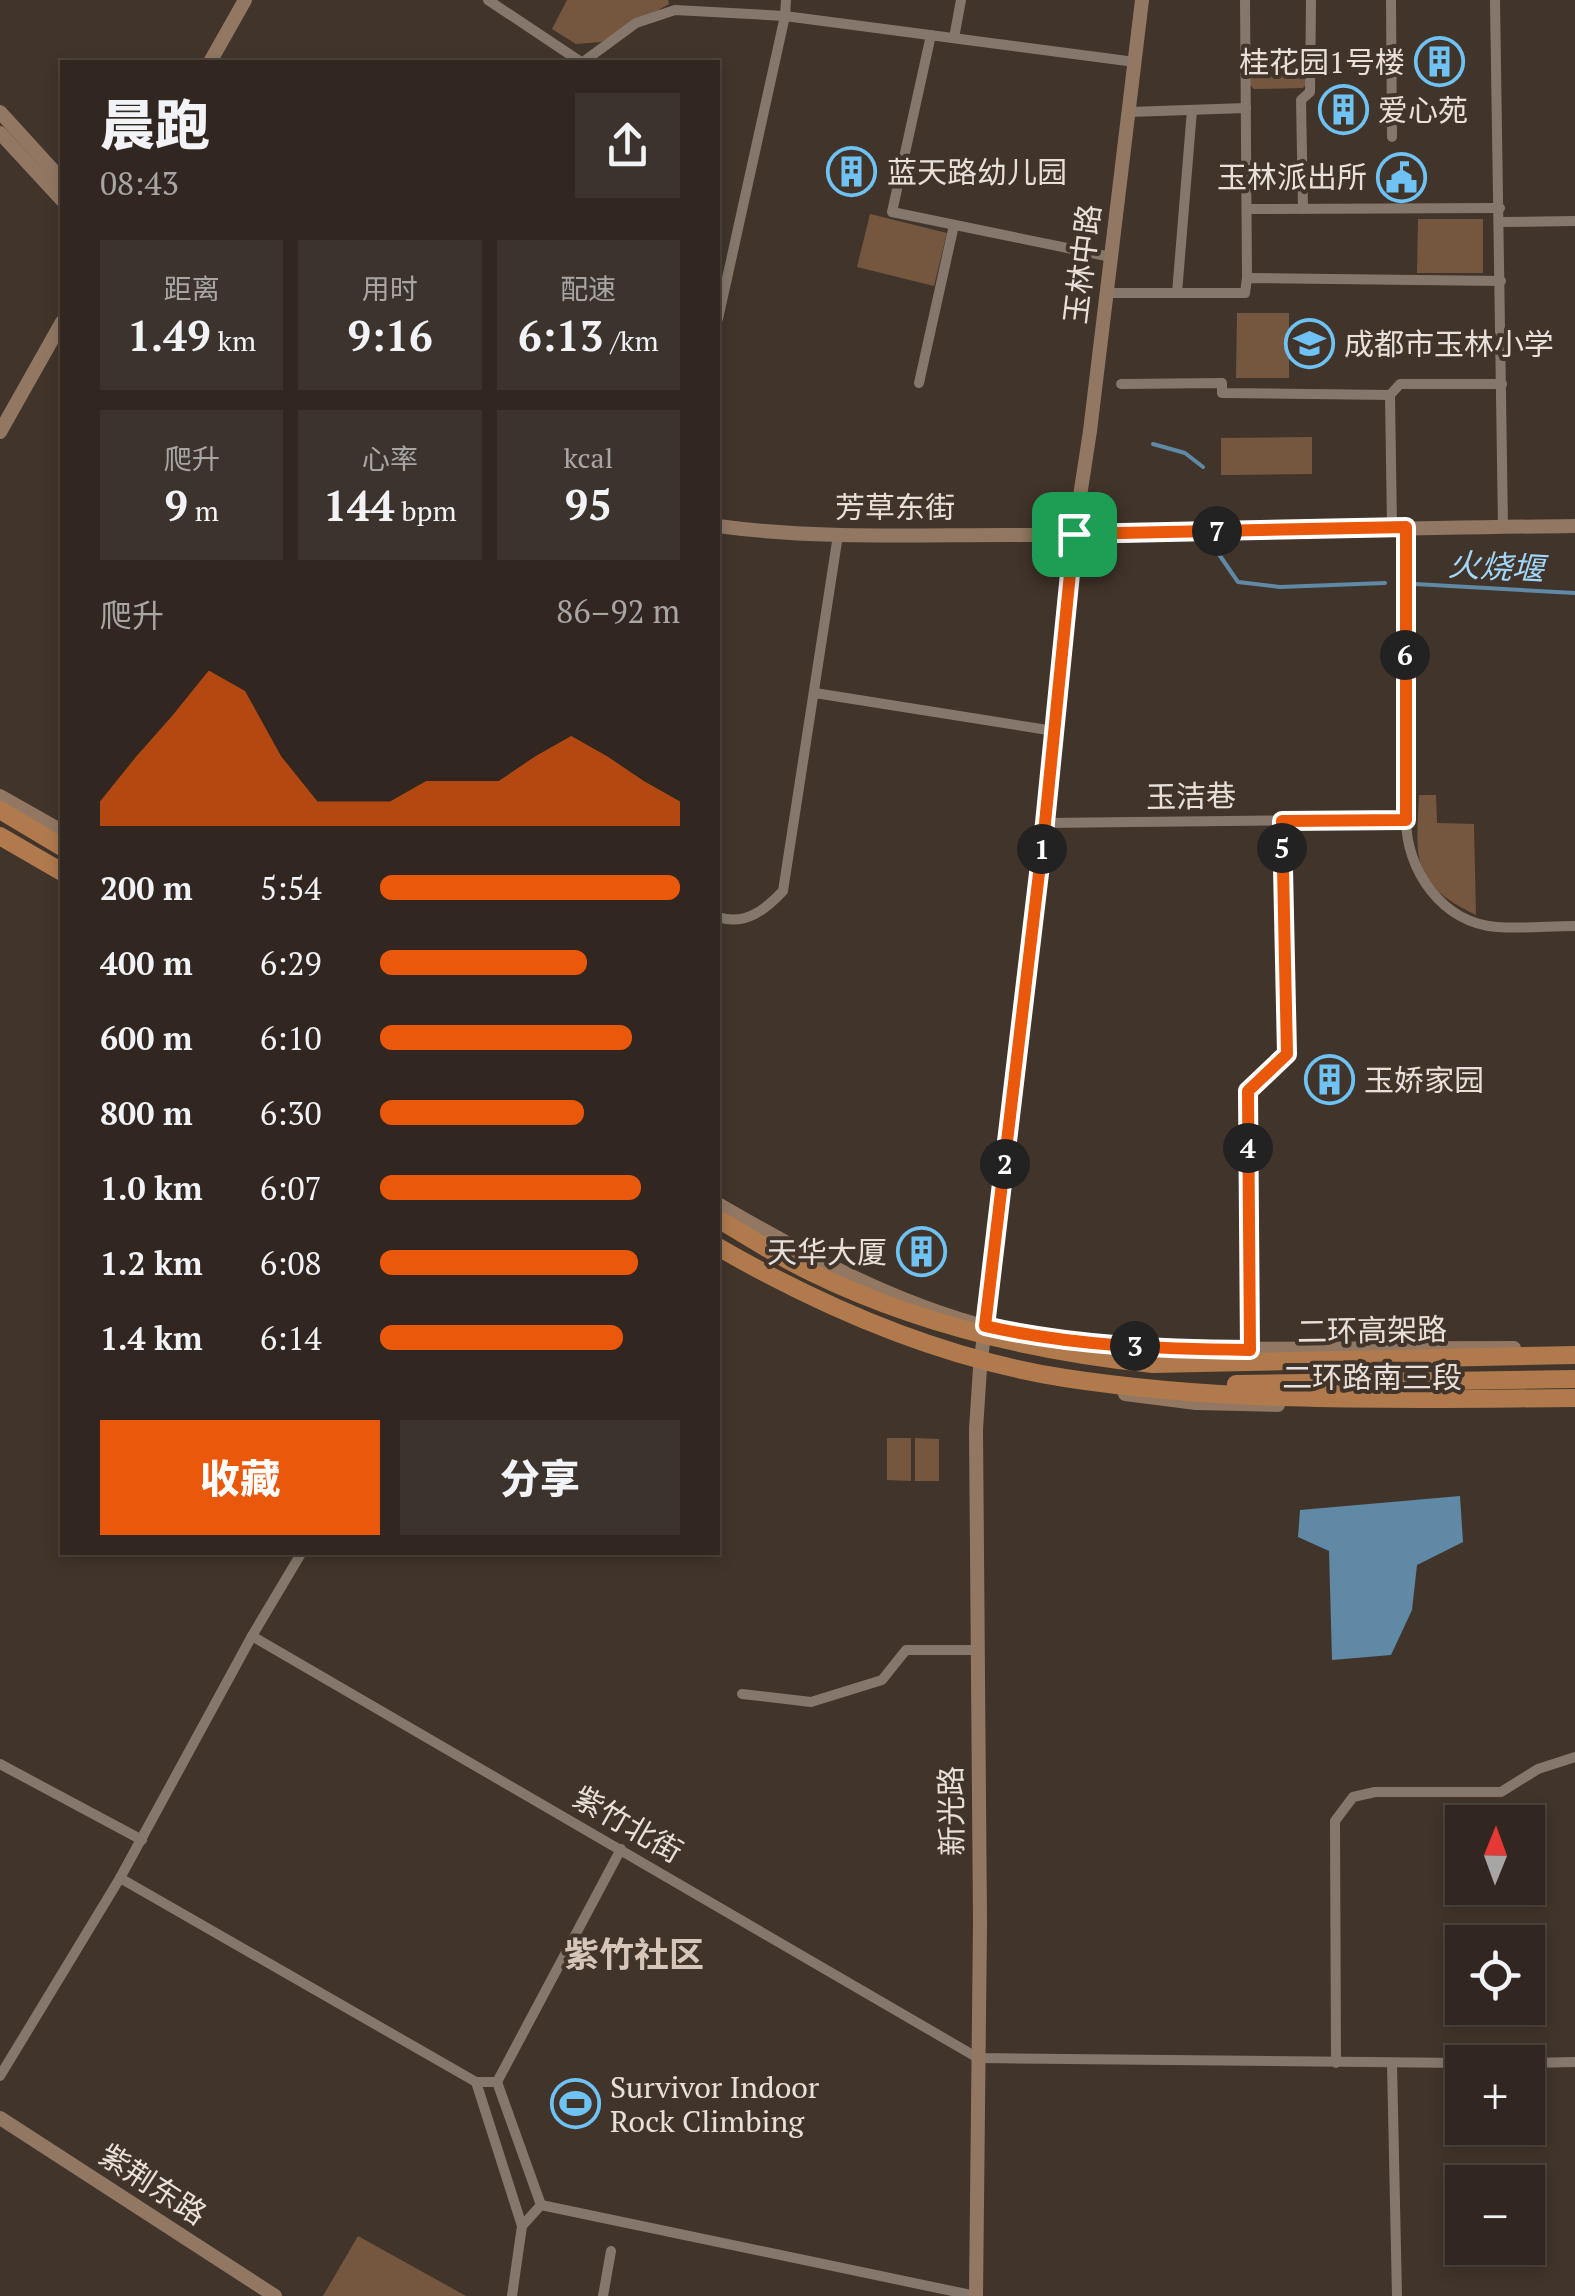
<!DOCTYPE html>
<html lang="zh">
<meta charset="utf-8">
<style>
body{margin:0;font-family:"PT Serif","Noto Sans SC",serif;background:#3d332d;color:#f1f3f6;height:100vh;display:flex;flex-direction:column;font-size:38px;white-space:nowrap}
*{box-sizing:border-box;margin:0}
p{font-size:32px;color:#a8a5a5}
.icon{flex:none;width:55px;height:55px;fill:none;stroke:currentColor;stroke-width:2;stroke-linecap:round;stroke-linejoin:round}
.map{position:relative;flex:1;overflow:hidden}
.drawer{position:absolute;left:60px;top:60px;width:660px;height:1495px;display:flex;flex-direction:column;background:#312720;border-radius:0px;box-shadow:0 5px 15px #0003,0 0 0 2px #4c443e}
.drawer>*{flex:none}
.needle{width:65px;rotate:1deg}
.fabs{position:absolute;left:1445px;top:1805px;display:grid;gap:20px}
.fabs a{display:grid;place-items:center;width:100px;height:100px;border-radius:0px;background:#312720;box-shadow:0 5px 15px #0003,0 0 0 2px #4c443e;font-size:50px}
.pin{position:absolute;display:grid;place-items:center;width:85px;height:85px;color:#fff;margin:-42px;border-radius:20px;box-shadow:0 5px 15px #0006}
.km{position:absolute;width:50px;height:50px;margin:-25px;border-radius:50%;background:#222;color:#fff;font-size:28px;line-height:50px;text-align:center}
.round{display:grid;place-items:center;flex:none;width:105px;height:105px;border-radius:0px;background:#3d332d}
.head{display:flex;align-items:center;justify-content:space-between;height:170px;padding:0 40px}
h1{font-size:55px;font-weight:800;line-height:75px}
.figures{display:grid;grid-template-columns:repeat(3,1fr);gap:15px;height:170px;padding:10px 40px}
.figures div{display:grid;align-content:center;border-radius:0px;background:#3d332d;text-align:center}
.figures b{font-size:42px;font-weight:800}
.figures small{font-size:28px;font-weight:400}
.figures p{font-size:28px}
.chart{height:280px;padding:20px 40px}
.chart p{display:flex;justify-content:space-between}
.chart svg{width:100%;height:180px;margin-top:10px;fill:#ea580c;opacity:.7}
.cta{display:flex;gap:20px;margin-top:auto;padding:20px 40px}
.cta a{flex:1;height:115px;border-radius:0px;background:#ea580c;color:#fff;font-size:40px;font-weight:800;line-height:115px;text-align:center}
.cta a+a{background:#3d332d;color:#f1f3f6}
ul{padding:0 40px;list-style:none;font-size:32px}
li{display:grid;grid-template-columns:160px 120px 1fr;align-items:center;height:75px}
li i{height:25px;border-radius:12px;background:#ea580c}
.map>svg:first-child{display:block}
.green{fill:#75573f}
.water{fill:#5f89a5}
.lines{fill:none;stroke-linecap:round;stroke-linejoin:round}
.stream{stroke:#5f89a5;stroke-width:4}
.street{stroke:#85776c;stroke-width:10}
.secondary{stroke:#927863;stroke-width:14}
.highway{stroke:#b07a4d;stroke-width:18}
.route-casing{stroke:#fff;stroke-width:20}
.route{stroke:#ea580c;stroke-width:12}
.labels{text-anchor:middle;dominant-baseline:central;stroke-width:8;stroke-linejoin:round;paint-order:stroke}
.poi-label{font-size:30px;fill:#e8e0da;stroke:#41342b;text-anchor:start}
.street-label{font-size:30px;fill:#e8e0da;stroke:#41342b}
.water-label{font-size:32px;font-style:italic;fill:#a1d7fa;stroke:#41342b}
.quarter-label{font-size:35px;font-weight:bold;fill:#d6c6ba;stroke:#41342b}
</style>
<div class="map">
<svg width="1575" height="2296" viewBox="0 0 1575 2296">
<rect width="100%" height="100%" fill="#41342b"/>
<g class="green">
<polygon points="567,0 668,0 669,4 601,42 576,44 552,29"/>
<polygon points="1302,50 1308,56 1307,83 1303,88 1254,89 1250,85 1250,56 1254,51"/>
<polygon points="870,214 947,233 934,286 857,267"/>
<polygon points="1418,219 1483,219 1483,273 1417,273"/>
<polygon points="1237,313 1289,313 1289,378 1236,378"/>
<polygon points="1312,437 1312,474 1221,475 1221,438"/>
<path d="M1419,795H1436L1437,823L1474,824L1476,915C1411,883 1416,862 1419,795Z"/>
<polygon points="887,1438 911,1438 911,1481 887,1480"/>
<polygon points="915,1438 939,1439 939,1481 915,1481"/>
<polygon points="358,2236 466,2296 323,2296"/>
</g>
<polygon class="water" points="1460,1496 1463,1542 1417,1565 1412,1610 1391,1655 1332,1660 1329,1551 1298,1537 1300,1510"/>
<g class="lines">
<g class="stream">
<polyline points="1153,444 1185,453 1203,467"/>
<polyline points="1216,550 1238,582 1280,587 1385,583"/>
<polyline points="1415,584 1575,593"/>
</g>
<g class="street">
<polyline points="488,0 581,62"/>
<polyline points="1245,0 1247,278"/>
<polyline points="1391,0 1392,137"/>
<polyline points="1495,0 1503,527"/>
<polyline points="931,35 892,212 1111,257"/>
<polyline points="954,38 961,0"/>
<polyline points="583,62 636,23 675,10 785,16 1135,62"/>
<polyline points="1129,112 1246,108"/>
<polyline points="1247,209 1500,208"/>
<polyline points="1303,209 1301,100 1310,92 1311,0"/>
<polyline points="1501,222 1575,221"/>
<polyline points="1107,293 1245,293 1247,278 1501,281"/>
<polyline points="1177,293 1192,110"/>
<polyline points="718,319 785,16 786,0"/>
<polyline points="919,383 954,225"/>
<polyline points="1121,384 1222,383 1222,393 1390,395 1400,384 1502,384"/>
<polyline points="1390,395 1392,527"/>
<polyline points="815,693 1054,731"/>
<path d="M1406,819C1406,870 1442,923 1497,927C1523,929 1549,926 1575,926"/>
<polyline points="1045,823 1406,819 1406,527"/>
<path d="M718,917C745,926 765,910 783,891L838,535"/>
<polyline points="1250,1350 1248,1091 1287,1054 1282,821"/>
<polyline points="252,1636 978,2058 1462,2063"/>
<polyline points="742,1694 811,1702 882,1680 906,1650 977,1650"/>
<polyline points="0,1764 142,1840"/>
<polyline points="120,1878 476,2082 497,2082 621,1849"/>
<polyline points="1336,2063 1335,1821 1353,1797 1375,1792 1501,1792 1538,1769 1575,1757"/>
<polyline points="1392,2063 1397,2296"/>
<polyline points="1528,2063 1575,2062"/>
<polyline points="0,2076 120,1878 252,1636 302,1552"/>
<polyline points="476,2082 522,2226 512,2296"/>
<polyline points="497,2082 541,2205"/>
<polyline points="541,2205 976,2296"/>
<polyline points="522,2226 541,2205"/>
<polyline points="603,2296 611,2251"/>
</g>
<g class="secondary">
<polyline points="210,62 245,0"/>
<polyline points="0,112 62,180"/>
<polyline points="0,133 62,200"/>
<polyline points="0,432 62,322"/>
<path d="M718,526C813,539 909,535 1006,535C1195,534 1385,528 1575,526"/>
<polyline points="0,796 62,831"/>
<path d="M718,1204C804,1254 893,1303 991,1328"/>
<polyline points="1026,1336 1171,1349 1514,1348"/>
<polyline points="1125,1394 1196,1403 1278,1405"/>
<polyline points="0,2118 275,2296"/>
<polyline points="976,2296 980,1922 976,1429 980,1368 1045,823 1074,535 1090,431 1142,0"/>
</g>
<g class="highway">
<polyline points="0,810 62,847"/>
<polyline points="0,836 62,872"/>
<path d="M718,1219C749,1237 779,1257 811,1272C917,1324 1037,1352 1153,1364L1575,1355"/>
<path d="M718,1247C824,1308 943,1359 1065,1378C1234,1404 1405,1399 1575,1398"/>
<polyline points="1236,1384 1575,1379"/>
</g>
</g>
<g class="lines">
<defs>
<path id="route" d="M1406,527V820L1282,821L1287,1054L1248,1091L1250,1350C1161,1349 1072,1346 985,1326L1045,823L1074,534Z"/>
</defs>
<use href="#route" class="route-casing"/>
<use href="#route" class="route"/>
</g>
<defs>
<symbol id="building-ring" viewBox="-11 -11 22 22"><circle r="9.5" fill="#41342b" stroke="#6fc2f4" stroke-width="1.5"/><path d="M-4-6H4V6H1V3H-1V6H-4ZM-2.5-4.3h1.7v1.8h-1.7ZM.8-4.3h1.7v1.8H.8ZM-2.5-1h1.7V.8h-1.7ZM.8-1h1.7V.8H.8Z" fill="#6fc2f4"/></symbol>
<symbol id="civic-ring" viewBox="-11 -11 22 22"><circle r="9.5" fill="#41342b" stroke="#6fc2f4" stroke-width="1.5"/><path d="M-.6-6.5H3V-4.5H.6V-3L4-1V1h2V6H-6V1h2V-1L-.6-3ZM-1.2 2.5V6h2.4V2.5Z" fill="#6fc2f4"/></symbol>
<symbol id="school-ring" viewBox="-11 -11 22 22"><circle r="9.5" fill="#41342b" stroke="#6fc2f4" stroke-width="1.5"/><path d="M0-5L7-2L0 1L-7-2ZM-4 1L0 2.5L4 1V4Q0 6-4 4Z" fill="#6fc2f4"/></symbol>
<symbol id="stadium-ring" viewBox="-11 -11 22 22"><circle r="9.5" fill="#41342b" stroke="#6fc2f4" stroke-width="1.5"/><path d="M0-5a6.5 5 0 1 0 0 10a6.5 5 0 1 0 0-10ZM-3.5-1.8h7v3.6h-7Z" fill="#6fc2f4"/></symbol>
</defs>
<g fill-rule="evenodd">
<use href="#building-ring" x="1412" y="34" width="55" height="55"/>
<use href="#building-ring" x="1316" y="82" width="55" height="55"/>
<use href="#building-ring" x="824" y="144" width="55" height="55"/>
<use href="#civic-ring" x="1374" y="150" width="55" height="55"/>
<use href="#school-ring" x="1282" y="316" width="55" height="55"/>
<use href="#building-ring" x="1302" y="1052" width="55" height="55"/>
<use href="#building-ring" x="894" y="1224" width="55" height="55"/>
<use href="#stadium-ring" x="548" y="2076" width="55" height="55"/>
</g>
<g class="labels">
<g class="poi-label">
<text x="1405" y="62" text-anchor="end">桂花园1号楼</text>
<text x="1378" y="110">爱心苑</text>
<text x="887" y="172">蓝天路幼儿园</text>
<text x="1367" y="177" text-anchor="end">玉林派出所</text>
<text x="1344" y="344">成都市玉林小学</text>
<text x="1364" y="1080">玉娇家园</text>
<text x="887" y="1252" text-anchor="end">天华大厦</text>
<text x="610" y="2087">Survivor Indoor<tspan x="610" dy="34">Rock Climbing</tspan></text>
</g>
<g class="street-label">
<text transform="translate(1082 264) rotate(-83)">玉林中路</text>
<text x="895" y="507">芳草东街</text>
<text transform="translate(1191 796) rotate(-1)">玉洁巷</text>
<text transform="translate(1372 1330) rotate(-1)">二环高架路</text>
<text x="1372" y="1377">二环路南三段</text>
<text transform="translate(951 1811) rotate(-91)">新光路</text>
<text transform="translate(628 1824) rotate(30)">紫竹北街</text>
<text transform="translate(153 2184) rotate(33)">紫荆东路</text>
</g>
<g class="water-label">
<text transform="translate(1496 566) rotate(3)">火烧堰</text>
</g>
<g class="quarter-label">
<text x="634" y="1954">紫竹社区</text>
</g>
</g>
</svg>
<div class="fabs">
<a><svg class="needle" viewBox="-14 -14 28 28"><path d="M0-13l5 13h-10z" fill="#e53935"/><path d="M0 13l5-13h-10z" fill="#a8a5a5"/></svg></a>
<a><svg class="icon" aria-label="locate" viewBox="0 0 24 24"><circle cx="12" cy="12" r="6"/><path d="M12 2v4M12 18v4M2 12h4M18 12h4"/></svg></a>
<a>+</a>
<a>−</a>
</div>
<div class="pin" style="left:1074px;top:534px;background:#1e9e55"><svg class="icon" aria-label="arrive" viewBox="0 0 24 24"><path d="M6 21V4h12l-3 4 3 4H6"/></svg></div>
<b class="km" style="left:1042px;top:849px">1</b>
<b class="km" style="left:1005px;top:1164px">2</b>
<b class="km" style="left:1135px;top:1346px">3</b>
<b class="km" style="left:1248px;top:1148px">4</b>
<b class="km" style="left:1282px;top:848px">5</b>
<b class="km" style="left:1405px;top:655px">6</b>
<b class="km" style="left:1217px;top:531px">7</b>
<section class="drawer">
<div class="head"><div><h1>晨跑</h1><p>08:43</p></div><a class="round"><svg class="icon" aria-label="share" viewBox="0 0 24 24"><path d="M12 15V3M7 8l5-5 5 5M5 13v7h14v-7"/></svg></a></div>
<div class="figures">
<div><p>距离</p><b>1.49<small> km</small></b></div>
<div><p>用时</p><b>9:16</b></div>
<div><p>配速</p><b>6:13<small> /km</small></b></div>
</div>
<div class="figures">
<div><p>爬升</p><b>9<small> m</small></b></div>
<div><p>心率</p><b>144<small> bpm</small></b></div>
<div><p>kcal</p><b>95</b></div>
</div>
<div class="chart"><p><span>爬升</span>86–92 m</p>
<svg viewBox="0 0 160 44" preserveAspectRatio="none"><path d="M0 44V38L10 27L20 17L30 6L40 11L50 27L60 38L70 38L80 38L90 33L100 33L110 33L120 27L130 22L140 27L150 33L160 38V44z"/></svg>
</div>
<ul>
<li><b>200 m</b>5:54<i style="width:100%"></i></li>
<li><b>400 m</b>6:29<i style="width:69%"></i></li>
<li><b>600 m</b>6:10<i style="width:84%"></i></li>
<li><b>800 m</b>6:30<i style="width:68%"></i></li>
<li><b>1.0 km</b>6:07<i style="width:87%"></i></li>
<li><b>1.2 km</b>6:08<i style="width:86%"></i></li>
<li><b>1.4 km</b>6:14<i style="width:81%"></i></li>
</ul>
<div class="cta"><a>收藏</a><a>分享</a></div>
</section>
</div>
